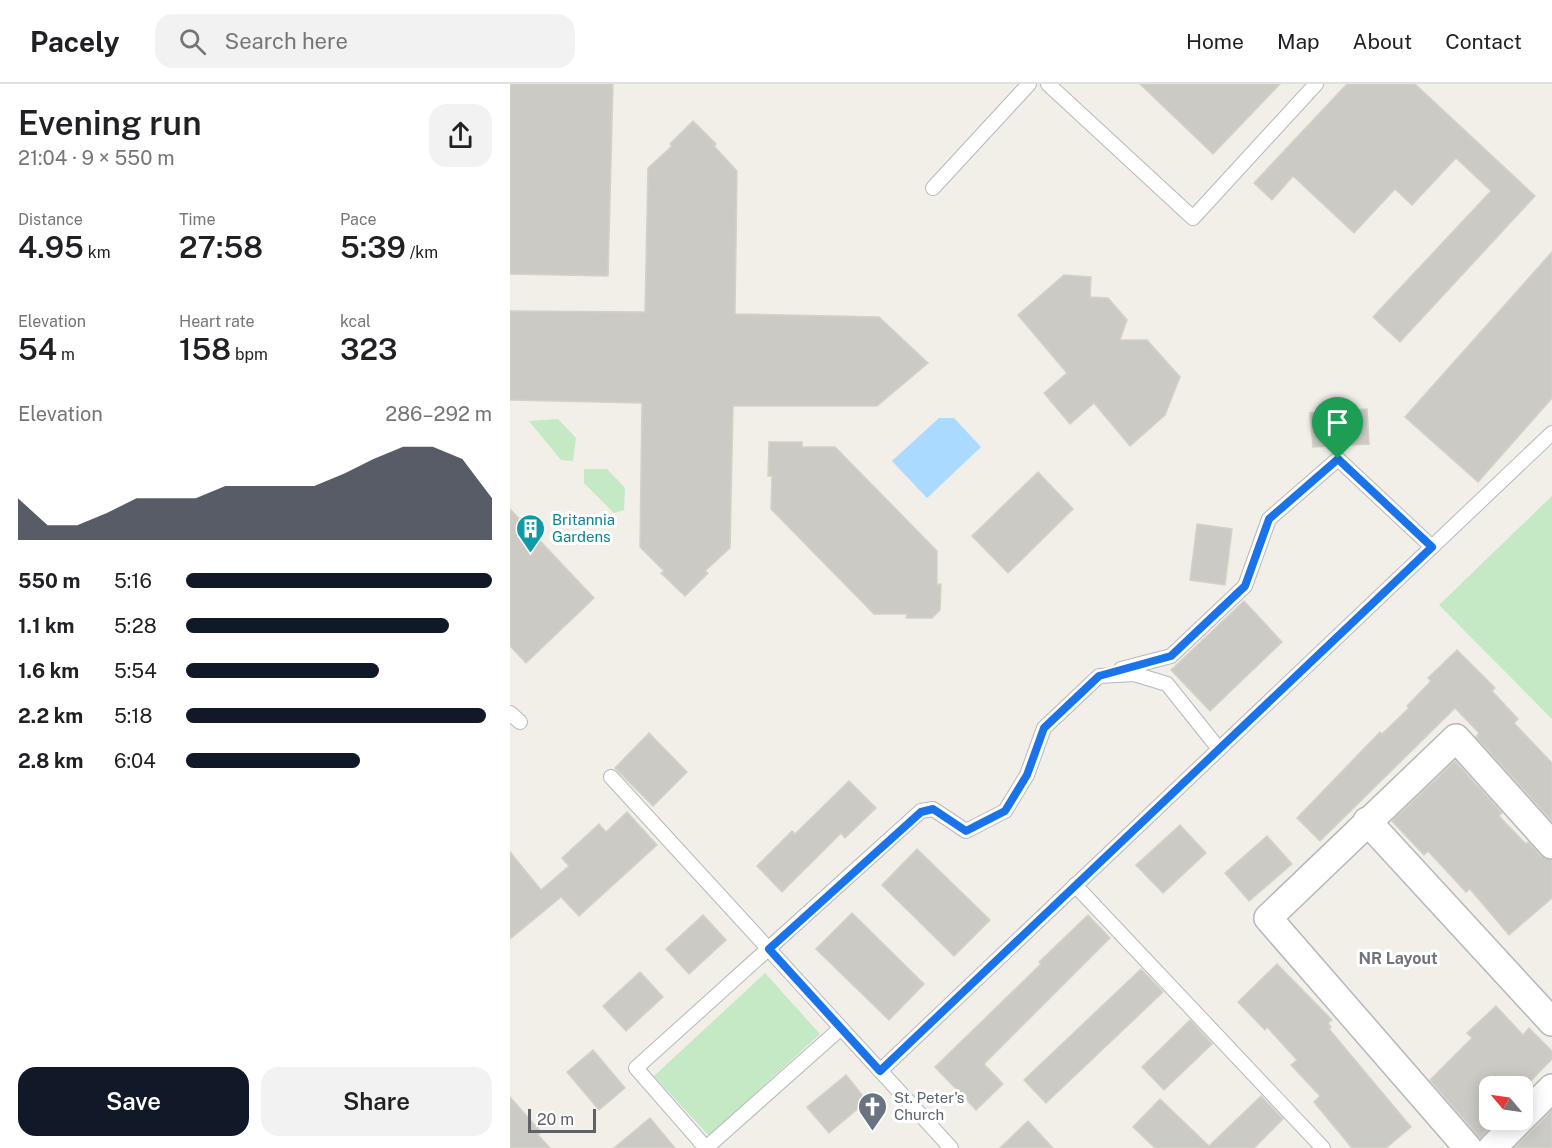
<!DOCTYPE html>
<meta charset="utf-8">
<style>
body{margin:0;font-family:"Public Sans",sans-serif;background:#f2f2f2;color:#202124;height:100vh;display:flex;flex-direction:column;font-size:22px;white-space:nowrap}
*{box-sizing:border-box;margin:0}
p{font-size:20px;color:#757577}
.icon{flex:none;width:33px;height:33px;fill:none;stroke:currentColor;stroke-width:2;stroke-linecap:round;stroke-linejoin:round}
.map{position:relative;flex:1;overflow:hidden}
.drawer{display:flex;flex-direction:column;background:#fff;width:510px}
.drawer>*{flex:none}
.needle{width:39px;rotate:299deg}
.controls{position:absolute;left:969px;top:992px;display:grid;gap:12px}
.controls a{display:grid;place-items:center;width:54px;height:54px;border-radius:12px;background:#fff;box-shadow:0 3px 15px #0003;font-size:30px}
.scale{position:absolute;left:18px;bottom:15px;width:68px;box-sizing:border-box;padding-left:6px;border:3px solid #5f6368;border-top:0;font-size:16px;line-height:21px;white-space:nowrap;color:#5f6368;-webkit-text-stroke:4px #fff;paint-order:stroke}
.pin{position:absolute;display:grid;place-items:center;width:51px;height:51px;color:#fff;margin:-62px -26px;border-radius:50% 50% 50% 0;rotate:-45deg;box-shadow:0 0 6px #0007}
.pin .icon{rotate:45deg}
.round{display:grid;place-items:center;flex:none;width:63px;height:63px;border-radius:18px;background:#f2f2f2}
.head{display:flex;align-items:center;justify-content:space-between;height:102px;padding:0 18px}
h1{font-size:33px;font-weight:600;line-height:45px}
.stats{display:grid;grid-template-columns:repeat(3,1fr);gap:9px;height:102px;padding:6px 18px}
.stats div{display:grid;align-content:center}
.stats b{font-size:30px;font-weight:600}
.stats small{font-size:16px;font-weight:400}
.stats p{font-size:16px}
.chart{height:168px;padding:12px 18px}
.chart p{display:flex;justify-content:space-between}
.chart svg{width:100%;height:108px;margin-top:6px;fill:#111827;opacity:.7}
.primary-button{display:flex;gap:12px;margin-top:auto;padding:12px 18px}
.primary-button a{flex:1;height:69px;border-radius:18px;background:#111827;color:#fff;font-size:24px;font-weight:600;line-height:69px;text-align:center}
.primary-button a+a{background:#f2f2f2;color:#202124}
ul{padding:0 18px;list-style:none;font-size:20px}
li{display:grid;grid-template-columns:96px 72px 1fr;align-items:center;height:45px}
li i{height:15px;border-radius:8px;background:#111827}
header{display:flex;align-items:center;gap:36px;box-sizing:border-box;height:84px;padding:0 30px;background:#fff;border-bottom:2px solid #e0e0e0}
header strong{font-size:28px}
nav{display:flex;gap:33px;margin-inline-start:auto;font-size:21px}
.search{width:420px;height:54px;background:#f2f2f2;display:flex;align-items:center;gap:15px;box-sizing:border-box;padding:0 21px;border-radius:18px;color:#757577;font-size:22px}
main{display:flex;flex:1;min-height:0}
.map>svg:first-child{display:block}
.green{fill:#c5e8c5}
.water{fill:#aadaff}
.building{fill:#cccac5;stroke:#d6d1c6;stroke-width:1.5}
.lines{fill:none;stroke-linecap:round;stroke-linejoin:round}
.lane-casing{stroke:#b5b8bc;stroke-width:16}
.street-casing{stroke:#b5b8bc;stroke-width:30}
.lane{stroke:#fff;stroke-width:14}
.street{stroke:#fff;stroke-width:27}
.route-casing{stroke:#fff;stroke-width:12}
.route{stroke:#1a73e8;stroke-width:8}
.labels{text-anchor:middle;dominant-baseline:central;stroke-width:6;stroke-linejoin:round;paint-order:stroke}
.culture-label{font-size:15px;fill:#0d838f;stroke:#fff;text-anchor:start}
.worship-label{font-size:15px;fill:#5b616d;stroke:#fff;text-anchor:start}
.neighbourhood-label{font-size:16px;font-weight:bold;fill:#70757a;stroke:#fff}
</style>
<header>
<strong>Pacely</strong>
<div class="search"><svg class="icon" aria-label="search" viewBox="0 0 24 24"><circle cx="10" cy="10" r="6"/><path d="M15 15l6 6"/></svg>Search here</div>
<nav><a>Home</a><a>Map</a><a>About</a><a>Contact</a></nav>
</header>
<main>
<section class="drawer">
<div class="head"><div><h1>Evening run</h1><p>21:04 · 9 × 550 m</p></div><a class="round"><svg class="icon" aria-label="share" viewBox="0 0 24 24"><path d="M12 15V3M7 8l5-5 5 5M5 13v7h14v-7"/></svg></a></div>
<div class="stats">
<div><p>Distance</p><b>4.95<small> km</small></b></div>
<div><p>Time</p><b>27:58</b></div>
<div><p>Pace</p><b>5:39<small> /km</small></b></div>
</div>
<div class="stats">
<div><p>Elevation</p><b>54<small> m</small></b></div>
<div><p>Heart rate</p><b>158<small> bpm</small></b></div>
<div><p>kcal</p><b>323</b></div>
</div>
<div class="chart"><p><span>Elevation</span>286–292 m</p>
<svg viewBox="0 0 160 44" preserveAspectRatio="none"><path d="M0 44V27L10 38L20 38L30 33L40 27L50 27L60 27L70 22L80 22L90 22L100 22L110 17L120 11L130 6L140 6L150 11L160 27V44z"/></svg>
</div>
<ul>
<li><b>550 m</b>5:16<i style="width:100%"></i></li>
<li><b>1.1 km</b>5:28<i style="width:86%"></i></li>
<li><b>1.6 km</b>5:54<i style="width:63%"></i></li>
<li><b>2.2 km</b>5:18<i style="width:98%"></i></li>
<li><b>2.8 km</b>6:04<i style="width:57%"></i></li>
</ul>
<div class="primary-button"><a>Save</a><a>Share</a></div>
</section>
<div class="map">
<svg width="1042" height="1064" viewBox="0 0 1042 1064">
<rect width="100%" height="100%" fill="#f1efe8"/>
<g class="green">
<polygon points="48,335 66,354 63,377 51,376 19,337"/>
<polygon points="74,385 97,385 115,404 114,426 104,429 74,399"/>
<polygon points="1042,412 1042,635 929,521"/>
<polygon points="255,889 310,950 199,1052 144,992"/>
</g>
<polygon class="water" points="429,334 444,334 471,363 417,414 382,377"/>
<g class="building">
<polygon points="0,0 103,0 98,192 0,190"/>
<polygon points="630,0 770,0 703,70"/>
<polygon points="837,0 905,0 1025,112 890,258 863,233 981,107 946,74 902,121 885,105 844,149 783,92 762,116 744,99"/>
<polygon points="183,37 206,60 204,62 227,87 225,230 369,233 418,279 367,322 223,322 220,464 195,487 198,489 175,512 151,489 154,487 130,463 132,319 0,316 0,227 135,228 138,84 162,62 160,60"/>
<polygon points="1042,168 1042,314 968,398 895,333"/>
<polygon points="554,191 581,193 580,213 598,214 617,236 610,256 637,256 670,293 655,331 620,362 584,319 560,340 534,309 557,289 508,231"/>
<polygon points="857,325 859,360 803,363 800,329"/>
<polygon points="259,358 292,358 292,363 325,363 427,467 427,501 431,500 430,526 422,534 396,534 397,530 364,530 261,425 262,392 258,392"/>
<polygon points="528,388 563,425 498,489 462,452"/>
<polygon points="0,425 84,514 16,579 0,562"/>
<polygon points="687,440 722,445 715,501 680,496"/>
<polygon points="734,517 772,558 700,627 661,586"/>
<polygon points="947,566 985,604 982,607 1008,635 1004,639 1042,679 1042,737 966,653 969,649 945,624 810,757 787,734 870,648 872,650 899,624 897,622 921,597 918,594"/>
<polygon points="139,649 177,688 143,722 105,684"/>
<polygon points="945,677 992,729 989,732 1016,760 1018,758 1031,772 1042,776 1042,814 999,851 960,805 956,808 918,767 914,771 882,737"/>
<polygon points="339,697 366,724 335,754 331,749 272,808 247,782 282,747 285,750"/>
<polygon points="117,728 147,761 69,832 51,813 0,855 0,768 31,806 59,782 52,774 89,740 96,748"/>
<polygon points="670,741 696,769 653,809 626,781"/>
<polygon points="757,752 782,780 739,817 715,789"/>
<polygon points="407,765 480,836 444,872 372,801"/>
<polygon points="342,829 414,900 379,936 306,865"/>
<polygon points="193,831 216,856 179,890 156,865"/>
<polygon points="578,831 600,854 474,980 493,1000 466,1026 425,983 531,880 529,878"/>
<polygon points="767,880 822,936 818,939 821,943 819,945 901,1043 876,1064 842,1064 804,1018 810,1012 781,981 787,976 757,943 755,946 728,918"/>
<polygon points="631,885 653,908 536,1019 514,996"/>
<polygon points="130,888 153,913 116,947 93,922"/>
<polygon points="986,922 1013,951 1019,944 1042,967 1042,975 1012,1006 1012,1002 980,1002 980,1035 989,1035 970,1054 920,996 962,954 957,949"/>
<polygon points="680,936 702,960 654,1006 632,983"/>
<polygon points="83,966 115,1004 89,1026 57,988"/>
<polygon points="336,991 357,1017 319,1049 297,1023"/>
<polygon points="751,1012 773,1035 744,1064 645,1064 623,1043 650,1015 699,1062"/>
<polygon points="0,1013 31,1048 28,1051 40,1064 0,1064"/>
<polygon points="1042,1026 1042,1064 1004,1064 1023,1046"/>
<polygon points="140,1034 165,1064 104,1064"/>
<polygon points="518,1037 543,1064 490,1064"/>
</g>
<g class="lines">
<defs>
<g id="lane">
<polyline points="538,0 683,134 806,0"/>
<polyline points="423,104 519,0"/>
<polyline points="611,585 661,572 735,502 759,435 828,375 922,463"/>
<polyline points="0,629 10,638"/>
<polyline points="101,693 441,1064"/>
<polyline points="565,801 813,1064"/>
<polyline points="370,987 1042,349"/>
<polyline points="196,1064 126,984 411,727 423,725 456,747 495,727 517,691 534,644 589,592 624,590 657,600 709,665"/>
<polyline points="196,1064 331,944"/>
</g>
<g id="street">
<polyline points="857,737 1042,938"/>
<polyline points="1012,1034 1042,1004"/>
<polyline points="958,1064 758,834 946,654 1042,761"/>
<polyline points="982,1064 1011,1035"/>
</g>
</defs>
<use href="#lane" class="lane-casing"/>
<use href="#street" class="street-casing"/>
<use href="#lane" class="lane"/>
<use href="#street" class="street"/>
</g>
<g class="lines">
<defs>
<polygon id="route" points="828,375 922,463 370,987 259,865 411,728 423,725 456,747 495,727 517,691 534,644 589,592 661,572 735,502 759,435"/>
</defs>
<use href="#route" class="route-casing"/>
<use href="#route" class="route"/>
</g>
<defs>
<symbol id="building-pin" viewBox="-11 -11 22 30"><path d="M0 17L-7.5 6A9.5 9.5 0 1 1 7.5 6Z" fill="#0f9aa8" stroke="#fff"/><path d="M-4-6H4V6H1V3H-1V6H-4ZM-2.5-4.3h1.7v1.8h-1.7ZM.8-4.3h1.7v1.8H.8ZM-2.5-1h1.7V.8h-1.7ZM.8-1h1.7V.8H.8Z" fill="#fff"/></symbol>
<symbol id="church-pin" viewBox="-11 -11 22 30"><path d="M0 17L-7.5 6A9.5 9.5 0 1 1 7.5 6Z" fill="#6b7280" stroke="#fff"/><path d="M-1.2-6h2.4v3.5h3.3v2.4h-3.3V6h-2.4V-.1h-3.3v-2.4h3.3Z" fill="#fff"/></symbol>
</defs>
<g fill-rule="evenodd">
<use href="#building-pin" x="4" y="428" width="33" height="45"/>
<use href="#church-pin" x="346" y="1006" width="33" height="45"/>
</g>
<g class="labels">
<g class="culture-label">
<text x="42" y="435">Britannia<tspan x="42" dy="17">Gardens</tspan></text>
</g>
<g class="worship-label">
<text x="384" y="1013">St. Peter's<tspan x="384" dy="17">Church</tspan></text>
</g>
<g class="neighbourhood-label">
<text x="888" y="874">NR Layout</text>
</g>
</g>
</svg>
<div class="controls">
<a><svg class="needle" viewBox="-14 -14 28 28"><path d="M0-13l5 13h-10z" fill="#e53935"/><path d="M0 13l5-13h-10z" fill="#757577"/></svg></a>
</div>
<div class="scale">20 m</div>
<div class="pin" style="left:828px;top:375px;background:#1e9e55"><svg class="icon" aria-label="arrive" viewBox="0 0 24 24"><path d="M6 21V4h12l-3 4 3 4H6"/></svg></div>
</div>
</main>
